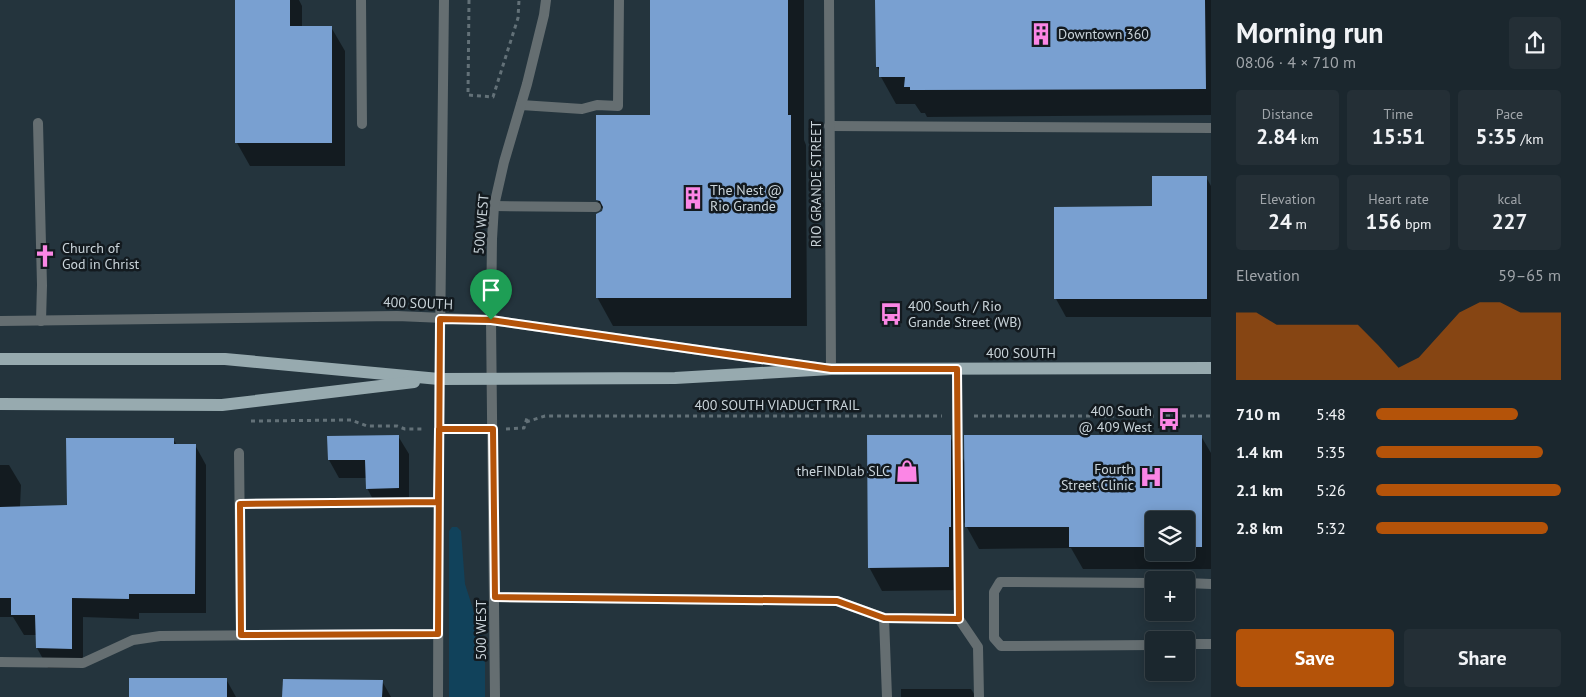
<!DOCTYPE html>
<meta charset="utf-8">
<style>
body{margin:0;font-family:"PT Sans",sans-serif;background:#242f36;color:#f1f3f6;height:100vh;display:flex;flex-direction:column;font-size:19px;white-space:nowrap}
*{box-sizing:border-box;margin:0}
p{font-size:16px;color:#a0a5aa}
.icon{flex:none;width:28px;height:28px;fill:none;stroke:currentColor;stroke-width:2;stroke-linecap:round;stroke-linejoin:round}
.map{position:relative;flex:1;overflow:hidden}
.side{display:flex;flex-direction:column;background:#1b272e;width:375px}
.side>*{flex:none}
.buttons{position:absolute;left:1145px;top:511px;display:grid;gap:10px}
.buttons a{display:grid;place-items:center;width:50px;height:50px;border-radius:5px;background:#1b272e;box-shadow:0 2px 12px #0003,0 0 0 1px #39444a;font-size:25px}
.pin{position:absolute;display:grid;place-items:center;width:42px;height:42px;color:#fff;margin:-51px -21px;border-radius:50% 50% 50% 0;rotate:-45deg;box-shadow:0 0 5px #0007}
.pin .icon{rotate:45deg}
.round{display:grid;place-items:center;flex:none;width:52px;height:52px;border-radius:5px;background:#242f36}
.summary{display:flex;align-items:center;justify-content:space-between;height:85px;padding:0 25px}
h1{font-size:28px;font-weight:600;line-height:38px}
.figures{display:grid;grid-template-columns:repeat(3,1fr);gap:8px;height:85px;padding:5px 25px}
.figures div{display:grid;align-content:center;border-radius:5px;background:#242f36;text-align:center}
.figures b{font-size:21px;font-weight:600}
.figures small{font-size:14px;font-weight:400}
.figures p{font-size:14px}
.chart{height:140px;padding:10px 25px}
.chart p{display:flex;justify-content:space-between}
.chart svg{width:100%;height:90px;margin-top:5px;fill:#b45309;opacity:.7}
.primary-button{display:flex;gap:10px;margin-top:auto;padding:10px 25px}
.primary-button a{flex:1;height:58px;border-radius:5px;background:#b45309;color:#fff;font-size:20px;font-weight:600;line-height:58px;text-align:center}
.primary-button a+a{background:#242f36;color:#f1f3f6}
ul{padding:0 25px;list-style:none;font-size:16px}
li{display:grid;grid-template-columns:80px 60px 1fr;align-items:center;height:38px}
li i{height:12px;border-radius:6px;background:#b45309}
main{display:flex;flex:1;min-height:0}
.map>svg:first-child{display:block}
.green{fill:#11425b}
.shadow{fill:#0007;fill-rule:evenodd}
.building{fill:#79a0d1}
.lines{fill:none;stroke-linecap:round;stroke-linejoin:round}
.path{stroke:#637178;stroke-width:3;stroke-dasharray:4 4;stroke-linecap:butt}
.lane{stroke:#656e71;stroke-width:10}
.street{stroke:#656e71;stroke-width:10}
.primary{stroke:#97aaaf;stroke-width:12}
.route-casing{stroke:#fff;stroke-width:10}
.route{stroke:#b45309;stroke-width:6}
.labels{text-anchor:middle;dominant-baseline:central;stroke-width:5;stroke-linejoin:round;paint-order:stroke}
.poi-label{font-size:14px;fill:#cad4da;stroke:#131a1f;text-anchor:start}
.street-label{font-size:14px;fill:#cad4da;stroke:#131a1f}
</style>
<main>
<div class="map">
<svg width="1211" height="697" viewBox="0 0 1211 697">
<rect width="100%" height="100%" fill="#24343d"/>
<polygon class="green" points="452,527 457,527 461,531 465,584 483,640 485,663 485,697 449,697 449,531"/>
<g class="shadow">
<polygon points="236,0 299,0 302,6 302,28 331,27 345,51 345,166 250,166 237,143"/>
<polygon points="651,0 804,0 804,140 806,145 807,326 613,326 597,297 603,210 597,200 651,116"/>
<polygon points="877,0 1211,0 1211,115 927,117 925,113 921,113 915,104 896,104 881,77 881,73 877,67"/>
<polygon points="1206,177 1211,186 1211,317 1066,317 1056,299 1153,208"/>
<polygon points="398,436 409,454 409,506 377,507 367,488 367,478 339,478 329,460"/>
<path d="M1201,436L1211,453V569H1083L1071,548L979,549L964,522V550H962V590L882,591L869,567L950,437L966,464ZM1154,520H1186V552H1154Z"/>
<polygon points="173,439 177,445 195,445 206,465 206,613 139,613 139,619 83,617 83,668 48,668 37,648 37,635 24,635 13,617 0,617 0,465 9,465 21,485 20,507 68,506"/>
<polygon points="226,679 236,697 131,697"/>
<polygon points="382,681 391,697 283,697"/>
<polygon points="901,689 971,689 976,697 901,697"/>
</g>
<g class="building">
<polygon points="235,0 290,0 290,26 332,26 332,143 235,143"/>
<polygon points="650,0 788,0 788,115 791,115 791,298 596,298 596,214 602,211 603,207 600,201 596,200 596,115 650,115"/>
<polygon points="875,0 1205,0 1206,89 910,90 910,87 904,87 905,77 879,77 879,67 876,67"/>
<polygon points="1152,176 1207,176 1207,299 1054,299 1054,207 1152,206"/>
<polygon points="399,435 399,488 366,489 365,460 328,460 327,436"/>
<polygon points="867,435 951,435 951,527 949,527 949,567 868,568"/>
<polygon points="964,435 1202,435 1202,547 1186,547 1186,520 1154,520 1154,547 1069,547 1069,527 965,527"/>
<polygon points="66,438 174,438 174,444 196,444 195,594 129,594 129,599 72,598 72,649 36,648 35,615 11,615 11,598 0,598 0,507 67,505"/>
<rect x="129" y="678" width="98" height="19"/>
<polygon points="283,679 383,680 382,697 282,697"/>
</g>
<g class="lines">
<g class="path">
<polyline points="469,0 468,95 493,97 518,18 519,0"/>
<polyline points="974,416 1211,416"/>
<polyline points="251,421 351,420 367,426 397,426 405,429 423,429"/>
<polyline points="526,422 545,416 942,416"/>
<polyline points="454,429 478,429"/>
<polyline points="506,429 524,428 527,418"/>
</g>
<g class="lane">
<polyline points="361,0 362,124"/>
<polyline points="521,105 582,109 597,105 618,106 619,0"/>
<polyline points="38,123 42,285 41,321"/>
<polyline points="829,126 1211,128"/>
<polyline points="494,206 596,207"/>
<polyline points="957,369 959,619"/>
<polyline points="239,453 241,635"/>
<polyline points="240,504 438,502"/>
<polyline points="1154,583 1000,582 994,592 994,638 1001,646 1154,645"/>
<polyline points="1186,583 1211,584"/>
<polyline points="495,597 837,601 884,618 959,619 978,647 979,697"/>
<polyline points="884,618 887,697"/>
<polyline points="1186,644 1211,644"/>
<polyline points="0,662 83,663 133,640 160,636 438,634"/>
</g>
<g class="street">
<polyline points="0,321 397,316 491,320 831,369 829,0"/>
<polyline points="438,697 439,429 444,0"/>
<polyline points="495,697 491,320 492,239 494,206 504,162 527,84 544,15 546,0"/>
</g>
<g class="primary">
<polyline points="0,359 225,359 439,379 675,378 831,369 1211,368"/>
<polyline points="0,404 222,405 414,382"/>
</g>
</g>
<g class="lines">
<defs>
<polyline id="route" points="491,320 440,319 438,634 241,635 240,504 438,502 439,429 493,429 495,597 837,601 884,618 959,619 957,369 831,369 491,320"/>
</defs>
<use href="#route" class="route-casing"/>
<use href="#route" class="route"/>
</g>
<defs>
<symbol id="building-bare" viewBox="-9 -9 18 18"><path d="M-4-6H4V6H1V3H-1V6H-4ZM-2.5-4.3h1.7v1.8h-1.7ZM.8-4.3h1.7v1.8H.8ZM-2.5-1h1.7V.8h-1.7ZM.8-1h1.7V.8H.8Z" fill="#fb86e5" stroke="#131a1f" stroke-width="2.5" paint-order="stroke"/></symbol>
<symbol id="church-bare" viewBox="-9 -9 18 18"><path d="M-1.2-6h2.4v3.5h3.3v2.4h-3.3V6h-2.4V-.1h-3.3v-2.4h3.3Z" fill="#fb86e5" stroke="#131a1f" stroke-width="2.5" paint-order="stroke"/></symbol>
<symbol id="bus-bare" viewBox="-9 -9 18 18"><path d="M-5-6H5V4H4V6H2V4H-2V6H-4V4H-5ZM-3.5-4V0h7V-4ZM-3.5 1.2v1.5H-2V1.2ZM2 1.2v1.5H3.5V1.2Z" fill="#fb86e5" stroke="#131a1f" stroke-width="2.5" paint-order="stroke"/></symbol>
<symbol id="shop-bare" viewBox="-9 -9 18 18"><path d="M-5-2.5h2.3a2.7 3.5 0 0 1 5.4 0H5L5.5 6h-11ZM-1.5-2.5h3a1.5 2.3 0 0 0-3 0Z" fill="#fb86e5" stroke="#131a1f" stroke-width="2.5" paint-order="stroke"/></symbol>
<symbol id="hospital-bare" viewBox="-9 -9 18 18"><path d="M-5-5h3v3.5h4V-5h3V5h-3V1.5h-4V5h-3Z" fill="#fb86e5" stroke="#131a1f" stroke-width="2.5" paint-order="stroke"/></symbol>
</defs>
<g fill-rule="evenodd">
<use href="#building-bare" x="1025" y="18" width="32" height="32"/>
<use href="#building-bare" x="677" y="182" width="32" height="32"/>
<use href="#church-bare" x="29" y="240" width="32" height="32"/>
<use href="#bus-bare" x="875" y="298" width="32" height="32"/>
<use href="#bus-bare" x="1153" y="403" width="32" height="32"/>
<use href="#shop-bare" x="891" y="455" width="32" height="32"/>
<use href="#hospital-bare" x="1135" y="461" width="32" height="32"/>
</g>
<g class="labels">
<g class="poi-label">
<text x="1058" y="34">Downtown 360</text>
<text x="710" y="190">The Nest @<tspan x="710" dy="16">Rio Grande</tspan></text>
<text x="62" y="248">Church of<tspan x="62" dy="16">God in Christ</tspan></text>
<text x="908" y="306">400 South / Rio<tspan x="908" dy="16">Grande Street (WB)</tspan></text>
<text x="1152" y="411" text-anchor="end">400 South<tspan x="1152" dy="16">@ 409 West</tspan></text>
<text x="1134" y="469" text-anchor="end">Fourth<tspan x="1134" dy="16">Street Clinic</tspan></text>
<text x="890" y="471" text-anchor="end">theFINDlab SLC</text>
</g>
<g class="street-label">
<text transform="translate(816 184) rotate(-90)">RIO GRANDE STREET</text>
<text transform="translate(481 224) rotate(-85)">500 WEST</text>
<text transform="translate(418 303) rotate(2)">400 SOUTH</text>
<text x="1021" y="353">400 SOUTH</text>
<text x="777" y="405">400 SOUTH VIADUCT TRAIL</text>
<text transform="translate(481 630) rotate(-90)">500 WEST</text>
</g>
</g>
</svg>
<div class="buttons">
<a><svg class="icon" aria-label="layers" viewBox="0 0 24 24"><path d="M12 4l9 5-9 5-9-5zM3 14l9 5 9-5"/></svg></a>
<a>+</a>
<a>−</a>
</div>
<div class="pin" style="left:491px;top:320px;background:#1e9e55"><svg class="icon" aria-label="arrive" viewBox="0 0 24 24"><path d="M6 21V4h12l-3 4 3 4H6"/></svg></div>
</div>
<section class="side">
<div class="summary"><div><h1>Morning run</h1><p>08:06 · 4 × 710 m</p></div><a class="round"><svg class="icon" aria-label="share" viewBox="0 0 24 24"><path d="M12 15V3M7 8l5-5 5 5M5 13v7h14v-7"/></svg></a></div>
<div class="figures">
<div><p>Distance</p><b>2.84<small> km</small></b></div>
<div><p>Time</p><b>15:51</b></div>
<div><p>Pace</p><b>5:35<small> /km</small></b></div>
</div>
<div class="figures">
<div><p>Elevation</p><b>24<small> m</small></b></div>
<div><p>Heart rate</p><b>156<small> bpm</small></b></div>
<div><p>kcal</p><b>227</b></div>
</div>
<div class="chart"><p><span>Elevation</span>59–65 m</p>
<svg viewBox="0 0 160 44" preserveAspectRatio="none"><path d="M0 44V11L10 11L20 17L30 17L40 17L50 17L60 17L70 27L80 38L90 33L100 22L110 11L120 6L130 6L140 11L150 11L160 11V44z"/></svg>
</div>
<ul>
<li><b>710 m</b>5:48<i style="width:77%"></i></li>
<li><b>1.4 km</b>5:35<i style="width:90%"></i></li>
<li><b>2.1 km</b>5:26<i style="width:100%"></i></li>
<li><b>2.8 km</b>5:32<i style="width:93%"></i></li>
</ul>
<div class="primary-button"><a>Save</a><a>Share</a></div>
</section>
</main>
